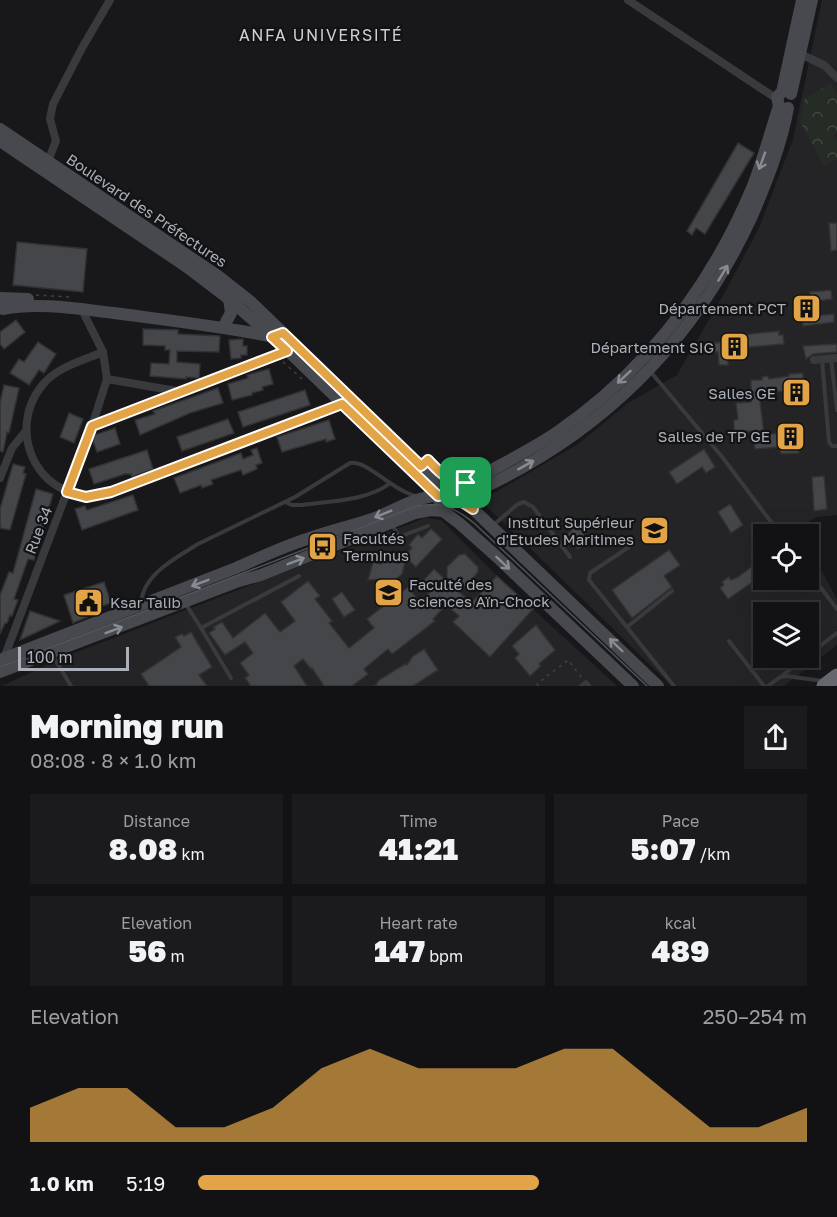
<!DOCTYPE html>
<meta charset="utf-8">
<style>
body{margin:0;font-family:"Golos Text",sans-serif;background:#1b1b1d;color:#f1f3f6;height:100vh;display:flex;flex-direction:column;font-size:22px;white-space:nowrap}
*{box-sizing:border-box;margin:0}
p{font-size:20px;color:#9c9ea0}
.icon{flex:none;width:33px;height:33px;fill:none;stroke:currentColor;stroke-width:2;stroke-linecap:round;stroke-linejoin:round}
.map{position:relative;height:686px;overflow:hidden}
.drawer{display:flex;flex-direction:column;background:#121214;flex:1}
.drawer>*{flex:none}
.tools{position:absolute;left:753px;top:524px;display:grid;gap:12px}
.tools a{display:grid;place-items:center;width:66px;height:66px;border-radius:0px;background:#121214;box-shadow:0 6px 24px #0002,0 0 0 2px #313234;font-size:30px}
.scale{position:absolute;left:18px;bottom:15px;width:111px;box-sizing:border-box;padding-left:6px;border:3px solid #abb0b8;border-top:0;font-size:16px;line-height:21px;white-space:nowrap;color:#abb0b8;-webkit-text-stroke:4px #131315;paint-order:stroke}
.pin{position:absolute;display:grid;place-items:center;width:51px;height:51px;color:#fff;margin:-26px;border-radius:12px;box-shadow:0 3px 9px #0006}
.round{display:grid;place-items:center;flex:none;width:63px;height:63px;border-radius:0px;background:#1b1b1d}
.head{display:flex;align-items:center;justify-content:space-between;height:102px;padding:0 30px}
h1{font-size:33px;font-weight:800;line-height:45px}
.stats{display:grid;grid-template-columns:repeat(3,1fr);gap:9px;height:102px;padding:6px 30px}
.stats div{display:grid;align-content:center;border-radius:0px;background:#1b1b1d;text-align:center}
.stats b{font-size:30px;font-weight:800}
.stats small{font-size:16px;font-weight:400}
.stats p{font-size:16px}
.chart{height:168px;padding:12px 30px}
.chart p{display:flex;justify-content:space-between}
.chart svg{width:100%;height:108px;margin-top:6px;fill:#e3a447;opacity:.7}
ul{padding:0 30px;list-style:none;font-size:20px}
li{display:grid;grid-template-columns:96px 72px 1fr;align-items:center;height:45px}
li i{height:15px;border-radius:8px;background:#e3a447}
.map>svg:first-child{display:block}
.built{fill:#242426;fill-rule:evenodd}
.forest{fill:url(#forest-crowns)}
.building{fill:#454649;stroke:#323235;stroke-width:1.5}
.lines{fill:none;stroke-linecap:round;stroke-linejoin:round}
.path{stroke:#3f4145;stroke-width:1.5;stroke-dasharray:3 4.5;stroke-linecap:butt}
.lane{stroke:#393a3e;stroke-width:4}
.street{stroke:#393a3e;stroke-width:8}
.secondary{stroke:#47494e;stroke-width:12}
.highway{stroke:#66696f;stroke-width:15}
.tram{stroke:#525459;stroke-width:1.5}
.oneway{stroke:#888c93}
.route-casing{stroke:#fff;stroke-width:12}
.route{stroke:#e3a447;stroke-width:8}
.labels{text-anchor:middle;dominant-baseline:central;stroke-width:4.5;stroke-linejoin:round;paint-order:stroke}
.street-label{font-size:15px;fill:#abb0b8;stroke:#131315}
.poi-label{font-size:15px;fill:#abb0b8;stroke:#131315;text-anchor:end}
.neighbourhood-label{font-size:16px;letter-spacing:1.5px;fill:#cccfd5;stroke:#131315}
</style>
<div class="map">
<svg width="837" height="686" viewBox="0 0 837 686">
<defs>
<pattern id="forest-crowns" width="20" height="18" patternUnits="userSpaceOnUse" patternTransform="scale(1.5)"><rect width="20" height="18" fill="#242c25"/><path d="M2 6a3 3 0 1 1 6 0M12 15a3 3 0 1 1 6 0" fill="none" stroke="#414843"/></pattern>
</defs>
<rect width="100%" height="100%" fill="#18181a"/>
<g class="built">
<path d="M822,0H837V515L817,517L797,527L800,534H764V579H808L809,548L837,599V645L784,686H672L479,499L496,492L578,444L628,403L677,375L726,290L759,228L793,139ZM764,612H808V657H764Z"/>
<polygon points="425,518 441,520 497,576 617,686 2,686 59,659"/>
</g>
<polygon class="forest" points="831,83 837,94 837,132 834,135 837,141 837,159 824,166 800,121 804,100"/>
<g class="building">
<polygon points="738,143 754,153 705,234 696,228 692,235 687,231"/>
<polygon points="829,223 837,223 837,250 831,251"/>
<polygon points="17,242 87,249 83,292 13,285"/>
<polygon points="831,290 832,299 810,302 812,316 834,314 834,322 803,326 802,301 810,299 810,292"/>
<polygon points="16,320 25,332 4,349 0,344 0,332"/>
<polygon points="143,329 178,330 178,334 220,336 219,352 177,351 177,362 200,364 199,378 186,377 186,379 150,376 151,363 169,364 170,350 165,350 165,346 143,345"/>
<polygon points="779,331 779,335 783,335 784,344 728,349 728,365 719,365 718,352 714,352 714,343 724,342 723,337"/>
<polygon points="243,339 243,346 247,346 247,355 241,355 241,358 231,359 229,340"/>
<polygon points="38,342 56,354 44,373 39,370 29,385 10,373 19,359 24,362"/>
<polygon points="837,344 837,352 813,354 806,359 803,346"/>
<polygon points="269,369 273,384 262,387 263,390 252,393 252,395 232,400 228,384 248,378 247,375"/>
<polygon points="803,373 804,394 791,397 791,391 759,392 764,434 797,433 799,453 781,454 779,447 755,449 753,431 734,432 734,420 738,419 736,403 751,402 751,380 762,380 762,377 768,376 769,379 789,376 789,374"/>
<polygon points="4,385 19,388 9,433 7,432 3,452 0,451 0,403"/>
<polygon points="218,388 223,403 190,413 140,435 135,420 155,414 153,411"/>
<polygon points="305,390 310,405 243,427 238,412"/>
<polygon points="69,413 83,419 74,443 60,437"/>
<polygon points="228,419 234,433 182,451 177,437"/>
<polygon points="329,420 335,439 326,442 326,439 282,452 277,437"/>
<polygon points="115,428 120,444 97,452 93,441 95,435"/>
<polygon points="257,448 262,463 256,465 257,469 243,475 241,470 211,480 213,484 202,488 201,485 180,493 174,478 241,453 243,459 253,455 251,450"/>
<polygon points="704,449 715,467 706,473 702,467 677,484 669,472"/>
<polygon points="147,450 153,469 132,477 131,474 125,474 94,484 89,469"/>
<polygon points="13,464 25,467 23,473 26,474 10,530 0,528 0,509"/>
<polygon points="824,476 827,509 814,511 812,477"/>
<polygon points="36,489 53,494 34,560 28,559 14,599 18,600 12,616 10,615 7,623 5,623 0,634 0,595 9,572 13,573"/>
<polygon points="133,495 138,510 82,530 75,509 85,506 87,510"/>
<polygon points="730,504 743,525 731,533 718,512"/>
<polygon points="581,520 588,530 583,533 589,541 578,549 567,534 571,531 569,528"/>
<polygon points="431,529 442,539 416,567 406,558 402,574 396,579 402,587 384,591 381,579 368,580 373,562 381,564 382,559 386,563 393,557 398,563 412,548 409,545 418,534 422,538"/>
<polygon points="669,550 680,565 664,576 672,587 632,618 612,590"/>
<polygon points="465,554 478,567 478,572 466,587 453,586 471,603 497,576 533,609 490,657 453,622 459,616 446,605 433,619 435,621 392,654 388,649 364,669 368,674 352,686 324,686 312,668 311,669 303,659 294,666 307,686 251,686 245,678 249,675 240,663 253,653 245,642 225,655 209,633 215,629 213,627 222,622 233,638 265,613 280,632 295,621 281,602 308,581 320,596 315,599 332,621 329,623 349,648 374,628 367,619 408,587 420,602 432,590 423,581 434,569 447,581 447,567 459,555"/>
<polygon points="759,561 764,566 764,574 728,599 720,588 724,585 722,582 729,577 731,580 738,577"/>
<polygon points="104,582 111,603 85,612 87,617 73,623 64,595"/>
<polygon points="342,592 355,610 344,617 332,599"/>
<polygon points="30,611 60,621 20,640"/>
<polygon points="536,625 555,650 539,664 541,666 530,676 515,658 519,654 512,646"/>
<polygon points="191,632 212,667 199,675 207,686 149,686 141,674 181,647 175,637 182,634 184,636"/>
<polygon points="424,649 438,670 413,686 375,686 379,680 405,664 407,665 413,656"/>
</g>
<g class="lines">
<g class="path">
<polyline points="36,295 70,297"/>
<polyline points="283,362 302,379"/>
<polyline points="538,686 537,684 568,660 582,678"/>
</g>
<g class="lane">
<polyline points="831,359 837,410"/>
<polyline points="822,360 829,442 832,446 837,446"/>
<polyline points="650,371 723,458 780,534"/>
<path d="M285,502L292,505H302C329,501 366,501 389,484"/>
<polyline points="393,526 399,537 428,526"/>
<polyline points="492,526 518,504 524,502 533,507 570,557"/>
<polyline points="629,547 590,573 589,580 674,686"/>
<polyline points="808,571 837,609"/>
<path d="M141,603C143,574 176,558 198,544L295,497L350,463C367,460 393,491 416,496"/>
<polyline points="185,603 201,628 299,576"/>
<polyline points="627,627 672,591"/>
<polyline points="201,628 231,678"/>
<polyline points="729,641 764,686"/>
<polyline points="52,654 71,686"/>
<polyline points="808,655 837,633"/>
<polyline points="783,675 806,657"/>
<polyline points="581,686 586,682 589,686"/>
<polyline points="768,686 780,677 786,676 823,681"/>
</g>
<g class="street">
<polyline points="628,0 777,99"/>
<polyline points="800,54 824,65 837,78"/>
<polyline points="48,161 56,141 50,119 53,104 82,48 110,0"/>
<path d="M103,352C84,360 61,366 46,381C0,430 41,512 111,492L342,404"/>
<polyline points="814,360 837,358"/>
<polyline points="107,379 182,392"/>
<polyline points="92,426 287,351"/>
<polyline points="0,478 12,448 25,432"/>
<polyline points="4,658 92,426 107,379 103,352 82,310"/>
</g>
<g class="secondary">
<polyline points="791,94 812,0"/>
<polyline points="0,129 218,276 251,302 450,494 473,509 658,686"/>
<polyline points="0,141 187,267 229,299 282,345 438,496 443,511 459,523 496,556 633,686"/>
<polyline points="1,298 28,299"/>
<path d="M3,309C40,302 78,309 114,313C166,320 218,326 270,336"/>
<polyline points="226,322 231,313 229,299"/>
<path d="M450,494C458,484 470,482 481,476C506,462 532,449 556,433C646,371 710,288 752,188C763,161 770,133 779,106L777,97L782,92L802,0"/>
<path d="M0,660L236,568C259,558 282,547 307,539C331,530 357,525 380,516C392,511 402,505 414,501C425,497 437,495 449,494C458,494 467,495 476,491C603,433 694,342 752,216C767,181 781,146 788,108"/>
<polyline points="0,672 239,581 261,575 415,513 431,510 443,511"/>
</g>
<polyline class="highway" points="824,686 837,676"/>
<path class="tram" d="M0,667L417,506C443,502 454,507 474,523L647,686"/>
</g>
<defs><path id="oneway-shaft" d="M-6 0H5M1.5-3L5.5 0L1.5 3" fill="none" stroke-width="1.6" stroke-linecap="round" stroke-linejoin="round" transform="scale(1.5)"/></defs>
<g class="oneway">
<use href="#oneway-shaft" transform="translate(762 161) rotate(110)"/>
<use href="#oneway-shaft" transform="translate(723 273) rotate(-59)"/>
<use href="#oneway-shaft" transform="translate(624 377) rotate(137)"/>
<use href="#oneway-shaft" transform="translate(526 465) rotate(-29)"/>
<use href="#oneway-shaft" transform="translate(383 514) rotate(158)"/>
<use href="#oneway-shaft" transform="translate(296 561) rotate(-21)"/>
<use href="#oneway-shaft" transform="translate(503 563) rotate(43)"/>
<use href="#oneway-shaft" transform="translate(200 583) rotate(159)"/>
<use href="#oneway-shaft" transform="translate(114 630) rotate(-21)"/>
<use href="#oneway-shaft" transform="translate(616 645) rotate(-136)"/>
</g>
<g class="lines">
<defs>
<path id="route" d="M466,483L455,488L450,494L438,496L342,404L111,492L86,497L67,492L92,426L287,351L272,337L283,333L421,466L428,460C438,470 446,482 462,478L474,492L450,494L473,509L472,500L474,492L466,483"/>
</defs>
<use href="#route" class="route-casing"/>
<use href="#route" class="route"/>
</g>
<defs>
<symbol id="building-square" viewBox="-11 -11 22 22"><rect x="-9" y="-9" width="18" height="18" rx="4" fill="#e3a447" stroke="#131315"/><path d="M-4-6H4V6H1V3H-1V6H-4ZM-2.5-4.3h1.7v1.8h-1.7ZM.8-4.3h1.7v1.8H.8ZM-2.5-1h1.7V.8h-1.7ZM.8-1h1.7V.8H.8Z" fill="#111"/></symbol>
<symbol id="university-square" viewBox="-11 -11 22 22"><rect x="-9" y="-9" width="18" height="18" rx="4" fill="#e3a447" stroke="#131315"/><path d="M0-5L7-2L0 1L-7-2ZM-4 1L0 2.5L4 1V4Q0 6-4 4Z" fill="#111"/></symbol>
<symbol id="bus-square" viewBox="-11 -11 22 22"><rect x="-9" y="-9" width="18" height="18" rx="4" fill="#e3a447" stroke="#131315"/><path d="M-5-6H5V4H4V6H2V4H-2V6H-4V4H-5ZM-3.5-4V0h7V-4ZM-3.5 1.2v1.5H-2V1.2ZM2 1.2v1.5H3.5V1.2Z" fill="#111"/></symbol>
<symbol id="civic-square" viewBox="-11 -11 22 22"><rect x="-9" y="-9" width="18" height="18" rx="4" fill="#e3a447" stroke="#131315"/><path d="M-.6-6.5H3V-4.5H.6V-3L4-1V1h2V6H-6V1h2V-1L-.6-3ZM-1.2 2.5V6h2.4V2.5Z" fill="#111"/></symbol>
</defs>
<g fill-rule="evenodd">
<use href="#building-square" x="790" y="292" width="33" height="33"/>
<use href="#building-square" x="718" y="330" width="33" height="33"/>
<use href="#building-square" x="780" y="376" width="33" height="33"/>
<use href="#building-square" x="774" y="420" width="33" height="33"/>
<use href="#university-square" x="638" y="514" width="33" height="33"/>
<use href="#bus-square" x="306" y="530" width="33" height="33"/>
<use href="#university-square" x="372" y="576" width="33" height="33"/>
<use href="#civic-square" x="72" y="586" width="33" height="33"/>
</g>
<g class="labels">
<g class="street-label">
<text transform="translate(147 210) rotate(34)">Boulevard des Préfectures</text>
<text transform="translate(38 530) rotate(-69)">Rue 34</text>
</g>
<g class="poi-label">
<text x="786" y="308">Département PCT</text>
<text x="714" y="347">Département SIG</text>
<text x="776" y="393">Salles GE</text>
<text x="770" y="436">Salles de TP GE</text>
<text x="634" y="522">Institut Supérieur<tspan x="634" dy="17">d'Etudes Maritimes</tspan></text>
<text x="343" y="538" text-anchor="start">Facultés<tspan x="343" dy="17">Terminus</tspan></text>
<text x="409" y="584" text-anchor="start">Faculté des<tspan x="409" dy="17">sciences Aïn-Chock</tspan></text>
<text x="110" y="602" text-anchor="start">Ksar Talib</text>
</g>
<g class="neighbourhood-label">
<text x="321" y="35">ANFA UNIVERSITÉ</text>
</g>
</g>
</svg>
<div class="tools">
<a><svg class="icon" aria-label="locate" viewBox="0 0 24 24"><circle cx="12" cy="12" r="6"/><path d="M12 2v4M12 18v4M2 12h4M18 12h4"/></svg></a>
<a><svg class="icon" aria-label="layers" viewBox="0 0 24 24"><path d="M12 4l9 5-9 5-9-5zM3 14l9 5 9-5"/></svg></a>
</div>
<div class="scale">100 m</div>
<div class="pin" style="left:466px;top:483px;background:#1e9e55"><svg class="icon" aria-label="arrive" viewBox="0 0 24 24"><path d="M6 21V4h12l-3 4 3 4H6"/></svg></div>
</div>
<section class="drawer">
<div class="head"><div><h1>Morning run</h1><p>08:08 · 8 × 1.0 km</p></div><a class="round"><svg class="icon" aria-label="share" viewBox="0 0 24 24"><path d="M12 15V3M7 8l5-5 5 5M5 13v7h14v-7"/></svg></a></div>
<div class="stats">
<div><p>Distance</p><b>8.08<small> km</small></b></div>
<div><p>Time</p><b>41:21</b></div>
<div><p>Pace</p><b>5:07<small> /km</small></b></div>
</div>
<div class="stats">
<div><p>Elevation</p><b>56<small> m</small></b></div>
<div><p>Heart rate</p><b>147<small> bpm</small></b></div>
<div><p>kcal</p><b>489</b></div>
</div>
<div class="chart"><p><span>Elevation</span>250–254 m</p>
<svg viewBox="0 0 160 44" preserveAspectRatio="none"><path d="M0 44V30L10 22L20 22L30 38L40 38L50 30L60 14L70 6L80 14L90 14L100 14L110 6L120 6L130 22L140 38L150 38L160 30V44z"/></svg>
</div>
<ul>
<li><b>1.0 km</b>5:19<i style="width:56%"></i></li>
</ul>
</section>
